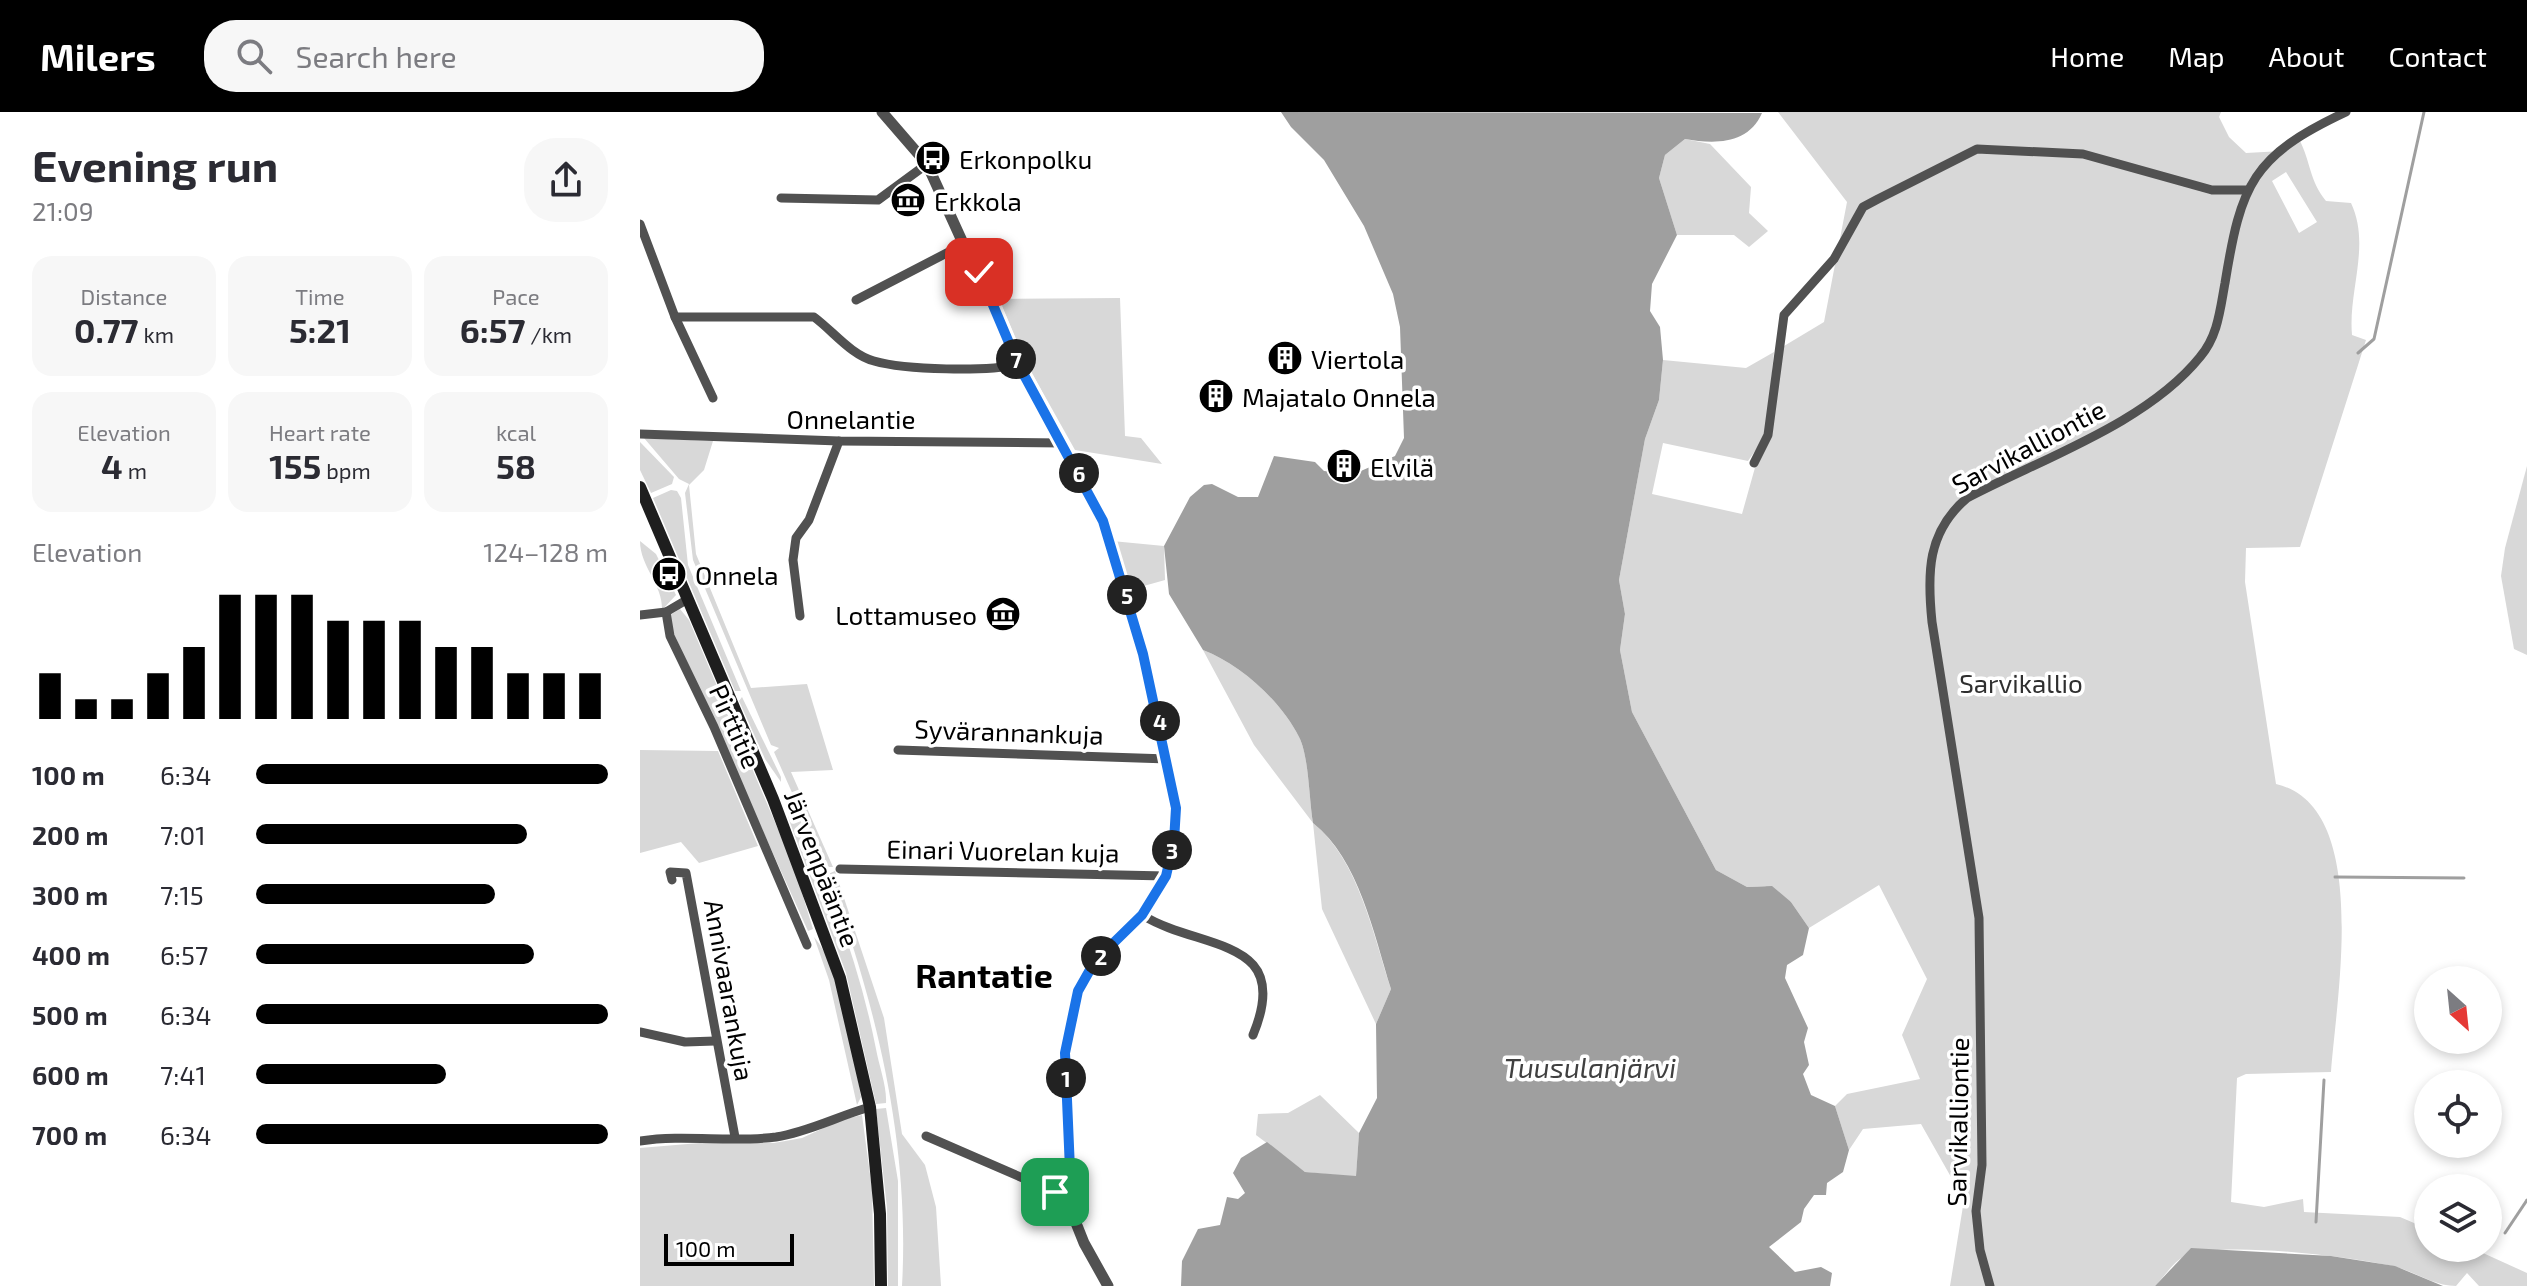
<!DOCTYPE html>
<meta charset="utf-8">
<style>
body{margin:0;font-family:"Exo 2",sans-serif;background:#f7f7f7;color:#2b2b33;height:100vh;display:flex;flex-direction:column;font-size:30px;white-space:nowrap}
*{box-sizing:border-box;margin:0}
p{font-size:26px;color:#7c7c81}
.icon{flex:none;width:44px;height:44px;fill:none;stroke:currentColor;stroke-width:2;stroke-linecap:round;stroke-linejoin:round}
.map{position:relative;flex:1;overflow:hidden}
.drawer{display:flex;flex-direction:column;background:#fff;width:640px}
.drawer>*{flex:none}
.needle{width:52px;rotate:153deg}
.buttons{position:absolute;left:1774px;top:854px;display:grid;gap:16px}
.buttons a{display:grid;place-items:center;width:88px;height:88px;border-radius:50%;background:#fff;box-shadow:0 4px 12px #0003;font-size:40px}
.scale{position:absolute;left:24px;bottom:20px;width:130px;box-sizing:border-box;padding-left:8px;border:4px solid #000;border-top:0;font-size:22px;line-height:28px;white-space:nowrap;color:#000;-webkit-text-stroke:6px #fff;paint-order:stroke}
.pin{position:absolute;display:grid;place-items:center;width:68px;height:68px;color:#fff;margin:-34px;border-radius:16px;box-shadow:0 4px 12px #0006}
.km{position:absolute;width:40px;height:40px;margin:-20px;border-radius:50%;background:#222;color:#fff;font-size:22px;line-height:40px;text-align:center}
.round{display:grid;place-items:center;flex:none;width:84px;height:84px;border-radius:32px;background:#f7f7f7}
.headline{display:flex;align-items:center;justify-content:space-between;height:136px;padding:0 32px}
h1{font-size:44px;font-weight:700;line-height:60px}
.metrics{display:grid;grid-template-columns:repeat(3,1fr);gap:12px;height:136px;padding:8px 32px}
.metrics div{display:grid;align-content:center;border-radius:20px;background:#f7f7f7;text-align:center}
.metrics b{font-size:34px;font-weight:700}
.metrics small{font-size:22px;font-weight:400}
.metrics p{font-size:22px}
.chart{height:224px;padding:16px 32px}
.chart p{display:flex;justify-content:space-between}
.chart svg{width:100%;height:144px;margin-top:8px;stroke:#000;stroke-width:6}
ul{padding:0 32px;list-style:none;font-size:26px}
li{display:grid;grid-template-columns:128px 96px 1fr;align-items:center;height:60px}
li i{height:20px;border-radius:10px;background:#000}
header{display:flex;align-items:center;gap:48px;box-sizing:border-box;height:112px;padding:0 40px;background:#000;color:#fff}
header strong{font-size:38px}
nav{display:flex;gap:44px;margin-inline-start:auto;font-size:28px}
.search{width:560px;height:72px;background:#f7f7f7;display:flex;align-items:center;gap:20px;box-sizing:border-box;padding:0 28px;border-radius:32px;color:#7c7c81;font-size:30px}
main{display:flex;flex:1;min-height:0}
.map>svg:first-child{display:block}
.green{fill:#d8d8d8;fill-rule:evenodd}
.water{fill:#9f9f9f}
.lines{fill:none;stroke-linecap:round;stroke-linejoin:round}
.stream{stroke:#9f9f9f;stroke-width:3}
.minor{stroke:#515151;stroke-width:9}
.tertiary{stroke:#515151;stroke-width:11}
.secondary{stroke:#1e1e1e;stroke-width:12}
.route-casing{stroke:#fff;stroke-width:16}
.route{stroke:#1a73e8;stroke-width:10}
.labels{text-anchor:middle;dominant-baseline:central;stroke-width:7;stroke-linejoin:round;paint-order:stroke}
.poi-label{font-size:26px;fill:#000;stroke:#fff;text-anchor:start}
.street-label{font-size:26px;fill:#000;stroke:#fff}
.park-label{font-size:26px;fill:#2f2f2f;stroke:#fff}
.water-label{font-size:28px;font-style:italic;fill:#404040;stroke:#fff}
.district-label{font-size:34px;font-weight:bold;fill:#000;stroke:#fff}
</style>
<header>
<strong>Milers</strong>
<div class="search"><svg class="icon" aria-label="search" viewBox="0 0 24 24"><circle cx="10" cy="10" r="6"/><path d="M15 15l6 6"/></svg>Search here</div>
<nav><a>Home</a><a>Map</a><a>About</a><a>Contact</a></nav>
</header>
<main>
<section class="drawer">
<div class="headline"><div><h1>Evening run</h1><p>21:09</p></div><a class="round"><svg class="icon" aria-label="share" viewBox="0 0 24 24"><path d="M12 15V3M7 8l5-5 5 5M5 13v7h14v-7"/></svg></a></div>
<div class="metrics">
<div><p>Distance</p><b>0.77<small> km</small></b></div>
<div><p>Time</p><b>5:21</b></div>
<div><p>Pace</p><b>6:57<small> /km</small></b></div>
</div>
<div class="metrics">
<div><p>Elevation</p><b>4<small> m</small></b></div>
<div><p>Heart rate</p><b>155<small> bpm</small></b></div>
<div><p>kcal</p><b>58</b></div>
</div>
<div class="chart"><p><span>Elevation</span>124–128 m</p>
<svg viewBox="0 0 160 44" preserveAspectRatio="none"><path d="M5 44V30M15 44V38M25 44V38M35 44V30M45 44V22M55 44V6M65 44V6M75 44V6M85 44V14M95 44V14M105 44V14M115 44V22M125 44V22M135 44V30M145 44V30M155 44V30"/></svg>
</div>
<ul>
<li><b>100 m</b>6:34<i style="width:100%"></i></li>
<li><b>200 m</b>7:01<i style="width:77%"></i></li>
<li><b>300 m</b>7:15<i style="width:68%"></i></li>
<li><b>400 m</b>6:57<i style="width:79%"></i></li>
<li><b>500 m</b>6:34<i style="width:100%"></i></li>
<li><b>600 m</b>7:41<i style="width:54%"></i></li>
<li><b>700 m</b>6:34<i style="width:100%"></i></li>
</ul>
</section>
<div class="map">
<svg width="1887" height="1174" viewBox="0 0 1887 1174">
<rect width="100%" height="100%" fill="#fff"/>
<g class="green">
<path d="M1138,0H1581L1579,5L1589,25L1606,41L1642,39L1659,27C1671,50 1669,68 1686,89L1711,91C1731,133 1708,179 1712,223L1726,228L1660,435L1606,436L1605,470L1636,672C1732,694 1696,887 1691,960L1606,962L1597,966L1591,1090L1624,1095L1663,1087L1664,1100L1760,1105L1788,1117V1136H1832L1887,1161V1174H1839L1827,1161L1816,1174C1793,1174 1775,1159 1752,1154C1711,1145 1581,1128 1545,1144C1534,1149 1524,1165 1515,1174H1310L1324,1088L1281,1012L1223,1017L1209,1038L1195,994L1207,982L1280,967L1262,923L1287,867L1239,773L1169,816L1151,790L1125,774L1107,775L1076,758L992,600L980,538L985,502L979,468L1005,327L1019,288L1023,248L1106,256L1134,240L1126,323L1108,349L1023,331L1012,382L1102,402L1116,352L1130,324L1139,237L1184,210L1207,90ZM1646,60L1677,110L1659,121L1632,69Z"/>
<polygon points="1045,27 1070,32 1111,75 1109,101 1128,119 1109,135 1094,123 1037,123 1019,66 1025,43"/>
<polygon points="480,186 485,324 501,326 522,352 435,338 384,247 359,187"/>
<polygon points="4,326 73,329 64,358 49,373 56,442 111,576 167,572 193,658 151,660 193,755 185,755 134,640 139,636 131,633 53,448 45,381 49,372 39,367"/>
<polygon points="0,330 34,365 32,372 11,381 0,358"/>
<polygon points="1887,354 1887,543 1874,537 1861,464 1865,436"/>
<polygon points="31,378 37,379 41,386 48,453 101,579 95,579 13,386"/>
<path d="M0,429L16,442L36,483L22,498C23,472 0,455 0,429Z"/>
<polygon points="472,429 524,434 525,468 486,479"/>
<polygon points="40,497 49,508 154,755 173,817 168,819 31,515 30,503"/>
<path d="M563,538C600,552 641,589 659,625C669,644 669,688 673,711C719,748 733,823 751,877L736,912L682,797L673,711L614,633Z"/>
<polygon points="102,585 141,665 141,670 125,647 99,589"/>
<polygon points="0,638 78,639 118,734 59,751 41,730 0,741"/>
<path d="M147,686L151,687C187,768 219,850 236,937C239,954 247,974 246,991L236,992L206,861L149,708Z"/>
<path d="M195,759L244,906L262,1022L285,1053L296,1095L301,1174H262C270,1032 237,895 188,762Z"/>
<path d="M174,825C203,859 213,941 221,985L217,993L189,868Z"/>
<polygon points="680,983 719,1021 716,1065 665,1060 616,1023 618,1002 648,1001"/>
<polygon points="246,996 258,1069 258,1174 248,1174 247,1096 236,997"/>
<polygon points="222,1003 232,1077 234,1174 0,1174 0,1036 83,1029 134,1031 162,1026 201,1008"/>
</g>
<g class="water">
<path d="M641,0L1122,1C1108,33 1074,32 1045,27L1025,43L1019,66L1037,123L1012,172L1010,199L1020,215L1023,248L1019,288L1005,327L979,468L985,502L980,538L992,600L1076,758L1107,775L1132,774L1151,790L1169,816L1163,843L1147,853L1145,866L1168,916L1164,930L1169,953L1163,962L1171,983L1195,994L1209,1038L1203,1060L1187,1071L1186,1083H1174L1164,1097L1161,1110L1129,1135L1155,1160L1181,1155L1192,1161L1190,1174H541L542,1149L558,1117L580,1113L587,1085L598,1087L605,1081L593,1061L601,1046L627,1030L665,1060L716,1064L719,1021L737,986L736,912L751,877C734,823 719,747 673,711C669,688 669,644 659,625C641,589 600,552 563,538L529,482L524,434L550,385L564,373L572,372L598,385H618L634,344L675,350L684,359L714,362L755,344L764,326L760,215L753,182L724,114L684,48L651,15Z"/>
<polygon points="1551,1136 1691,1144 1755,1154 1803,1174 1515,1174"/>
</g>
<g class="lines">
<g class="stream">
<polyline points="1718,241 1734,227 1784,0"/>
<polyline points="1695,765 1824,766"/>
<polyline points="1676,1110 1684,968"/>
<polyline points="1865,1121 1887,1088"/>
</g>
<g class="minor">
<polyline points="141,86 238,88 287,52"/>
<polyline points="0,112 35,205 73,286"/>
<polyline points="216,188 326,131"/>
<path d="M35,205H174C193,219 211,243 234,249C265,258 348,260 378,252"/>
<polyline points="0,322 199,329 423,331"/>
<polyline points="1114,351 1128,323 1144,203 1194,147 1223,95 1238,87 1337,37 1443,42 1572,78 1608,78"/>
<polyline points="26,500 30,524 74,615 167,833"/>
<polyline points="0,503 26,500 48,487"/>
<polyline points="160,504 153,448 156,426 169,408 199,329"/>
<polyline points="258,638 528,647"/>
<polyline points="200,757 526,764"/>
<polyline points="32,768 30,760 46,761 95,1025"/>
<path d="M502,803C561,839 654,824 613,923"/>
<polyline points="0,920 45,930 75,929"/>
<polyline points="286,1024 415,1080 431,1081"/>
<path d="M0,1029C45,1022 91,1031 136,1025C168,1020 198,1004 230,995"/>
<path d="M1350,1174L1340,1138L1336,1099L1342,1053L1339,806L1292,510C1287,461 1287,420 1327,386C1401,347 1507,311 1560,245C1578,224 1580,198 1585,171C1601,72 1612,44 1706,0"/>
</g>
<polyline class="tertiary" points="242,0 287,52 378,252 463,409 503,542 534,678 534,729 526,764 502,803 455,849 438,879 430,912 425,941 426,994 434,1106 444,1131 468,1174"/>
<polyline class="secondary" points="0,375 133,687 200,866 230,995 240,1102 241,1174"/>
</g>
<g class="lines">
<defs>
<polyline id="route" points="339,160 378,252 463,409 503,542 536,696 534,729 526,764 502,803 455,849 438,879 425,941 431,1081 415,1080"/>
</defs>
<use href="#route" class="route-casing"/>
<use href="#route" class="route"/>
</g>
<defs>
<symbol id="bus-disc" viewBox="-11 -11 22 22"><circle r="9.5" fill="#000" stroke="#fff"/><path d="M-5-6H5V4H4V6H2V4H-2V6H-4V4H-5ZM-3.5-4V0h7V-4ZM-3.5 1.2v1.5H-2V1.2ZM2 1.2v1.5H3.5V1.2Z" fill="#fff"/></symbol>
<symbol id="museum-disc" viewBox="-11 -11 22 22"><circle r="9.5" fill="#000" stroke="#fff"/><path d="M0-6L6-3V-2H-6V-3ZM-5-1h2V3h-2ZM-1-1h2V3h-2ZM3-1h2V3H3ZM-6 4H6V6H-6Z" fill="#fff"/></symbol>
<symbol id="building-disc" viewBox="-11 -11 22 22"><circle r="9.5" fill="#000" stroke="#fff"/><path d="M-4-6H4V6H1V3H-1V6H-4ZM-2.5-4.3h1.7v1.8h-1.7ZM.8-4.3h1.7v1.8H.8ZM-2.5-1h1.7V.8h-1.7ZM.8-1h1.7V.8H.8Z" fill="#fff"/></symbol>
</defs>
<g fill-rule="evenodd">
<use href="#bus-disc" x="273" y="26" width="40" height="40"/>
<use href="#museum-disc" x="248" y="68" width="40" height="40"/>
<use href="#building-disc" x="625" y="226" width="40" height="40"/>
<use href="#building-disc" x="556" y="264" width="40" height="40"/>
<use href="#building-disc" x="684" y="334" width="40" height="40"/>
<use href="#bus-disc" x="9" y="442" width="40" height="40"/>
<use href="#museum-disc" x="343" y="482" width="40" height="40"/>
</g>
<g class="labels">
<g class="poi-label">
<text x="319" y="46">Erkonpolku</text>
<text x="294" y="88">Erkkola</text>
<text x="671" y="246">Viertola</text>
<text x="602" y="284">Majatalo Onnela</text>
<text x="730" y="354">Elvilä</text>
<text x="55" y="462">Onnela</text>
<text x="337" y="502" text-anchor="end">Lottamuseo</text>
</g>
<g class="street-label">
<text x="211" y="306">Onnelantie</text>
<text transform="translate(1388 334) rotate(-28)">Sarvikalliontie</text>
<text transform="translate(96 614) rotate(66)">Pirttitie</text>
<text transform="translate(369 619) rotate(2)">Syvärannankuja</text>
<text transform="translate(363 738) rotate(1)">Einari Vuorelan kuja</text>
<text transform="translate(183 756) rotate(69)">Järvenpääntie</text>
<text transform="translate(90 878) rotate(80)">Annivaarankuja</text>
<text transform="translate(1317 1010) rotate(-89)">Sarvikalliontie</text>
</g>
<g class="park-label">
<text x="1381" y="570">Sarvikallio</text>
</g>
<g class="water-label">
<text x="950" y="955">Tuusulanjärvi</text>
</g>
<g class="district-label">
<text x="344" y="862">Rantatie</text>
</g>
</g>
</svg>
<div class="buttons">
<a><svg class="needle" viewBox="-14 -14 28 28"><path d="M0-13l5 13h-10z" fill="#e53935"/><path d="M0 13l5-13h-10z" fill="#7c7c81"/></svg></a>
<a><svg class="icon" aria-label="locate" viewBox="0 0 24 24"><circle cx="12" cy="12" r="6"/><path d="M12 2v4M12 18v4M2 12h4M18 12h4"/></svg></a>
<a><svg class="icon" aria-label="layers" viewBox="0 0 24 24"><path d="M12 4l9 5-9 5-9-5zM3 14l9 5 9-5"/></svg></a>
</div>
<div class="scale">100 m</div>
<div class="pin" style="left:415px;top:1080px;background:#1e9e55"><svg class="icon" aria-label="arrive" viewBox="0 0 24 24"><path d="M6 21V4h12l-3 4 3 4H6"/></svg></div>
<div class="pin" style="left:339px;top:160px;background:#d93025"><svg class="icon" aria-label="check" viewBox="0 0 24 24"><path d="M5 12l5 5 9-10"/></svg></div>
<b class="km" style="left:426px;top:966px">1</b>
<b class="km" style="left:461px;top:844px">2</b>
<b class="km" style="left:532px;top:738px">3</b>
<b class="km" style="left:520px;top:609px">4</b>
<b class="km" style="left:487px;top:483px">5</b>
<b class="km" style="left:439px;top:361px">6</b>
<b class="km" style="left:376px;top:247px">7</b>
</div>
</main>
